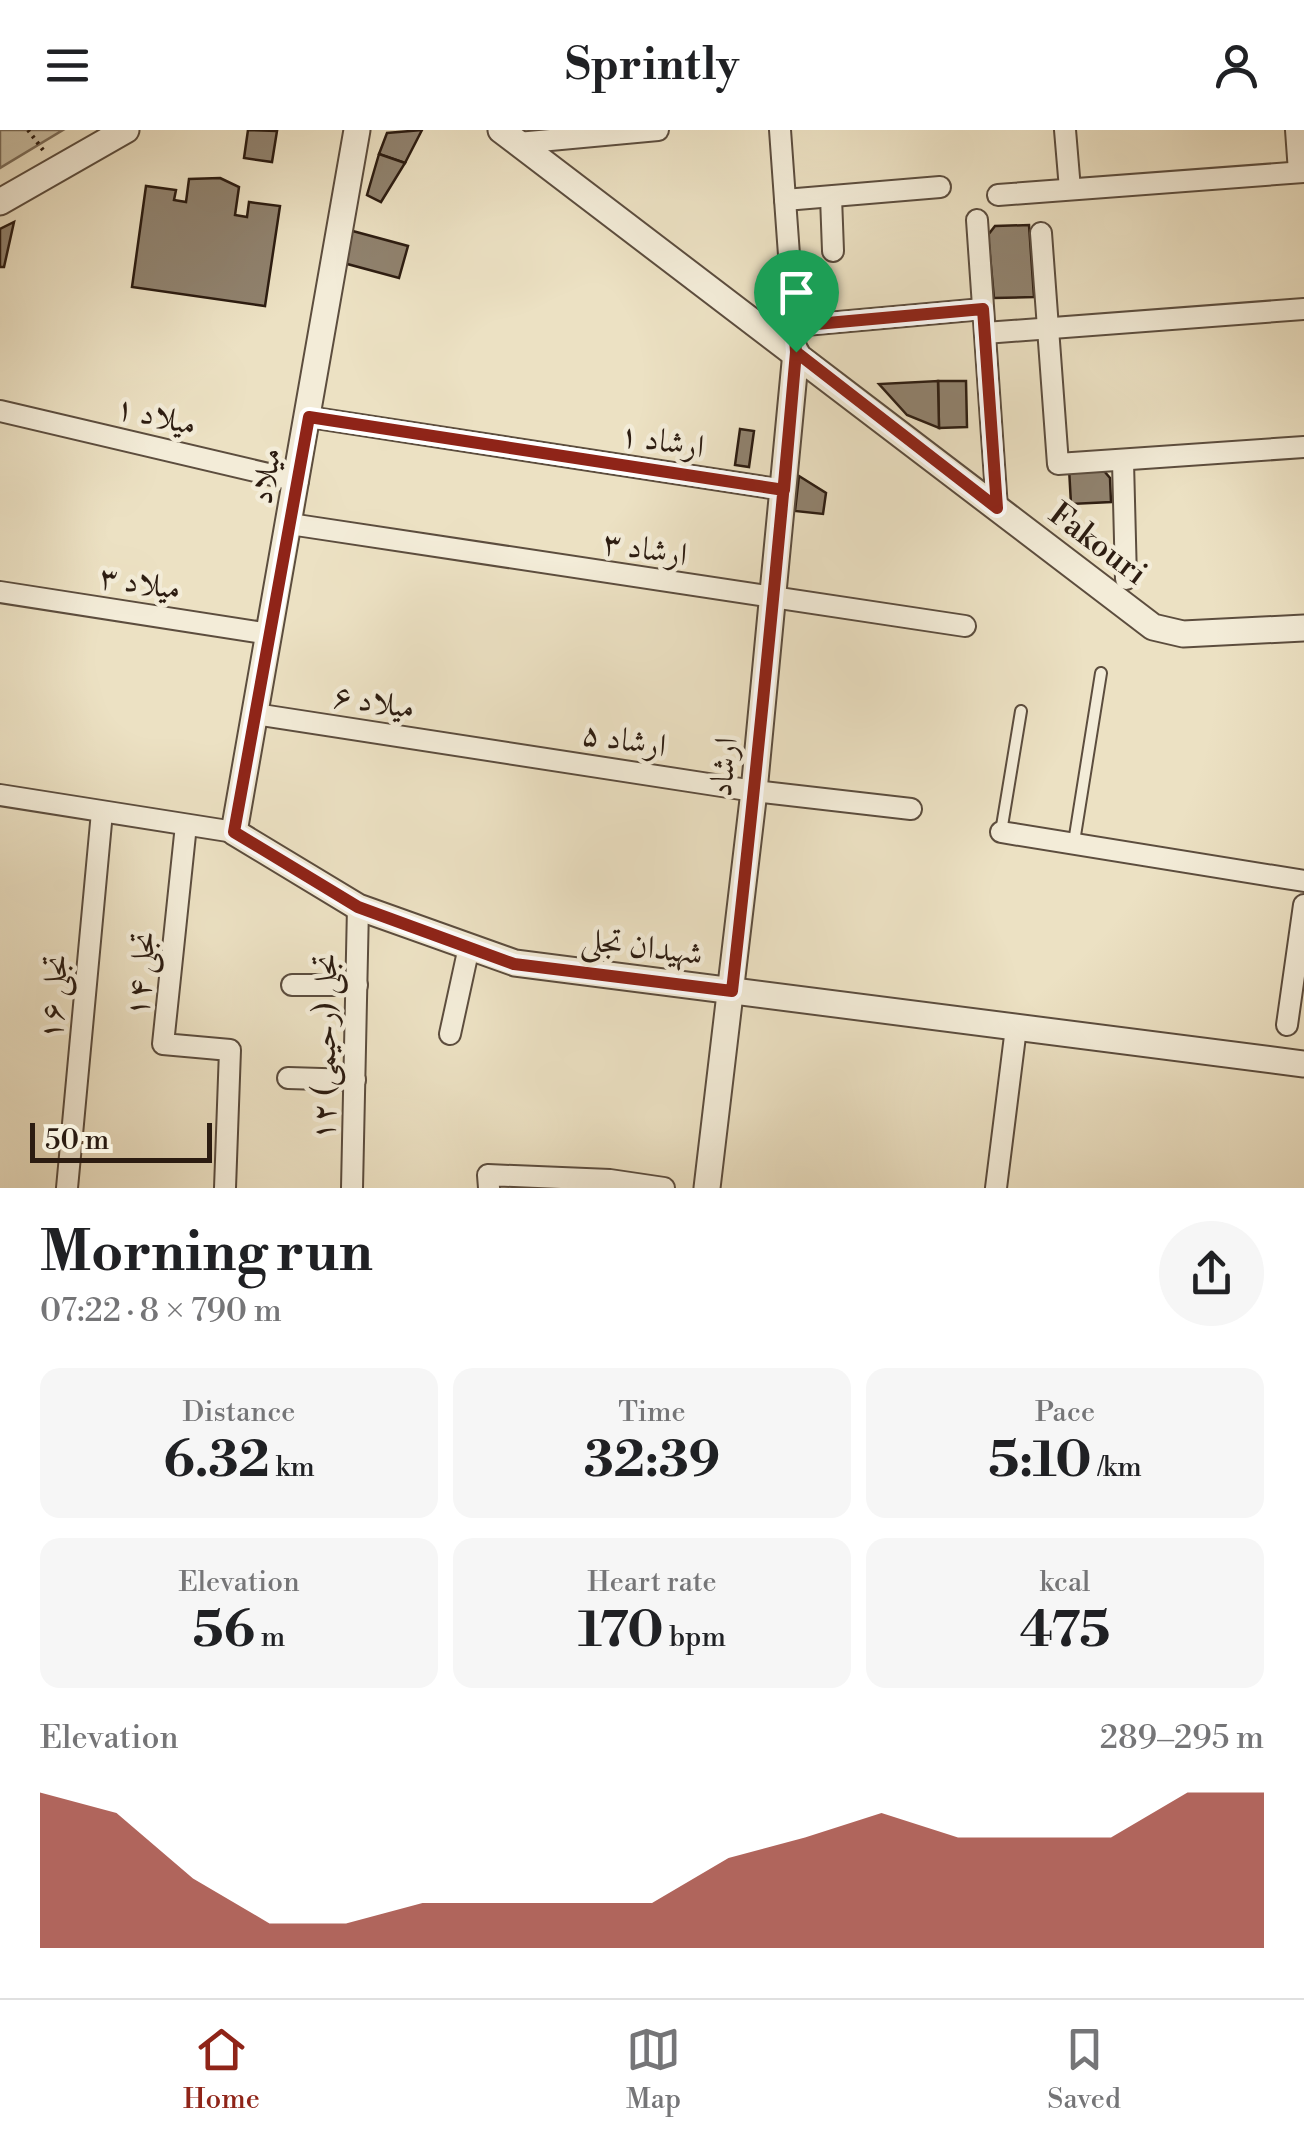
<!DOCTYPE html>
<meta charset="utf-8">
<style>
body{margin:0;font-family:"Libre Bodoni",Amiri,serif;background:#f6f6f6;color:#202124;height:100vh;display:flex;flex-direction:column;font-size:38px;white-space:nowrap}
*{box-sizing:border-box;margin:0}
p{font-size:32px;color:#757577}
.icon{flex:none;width:55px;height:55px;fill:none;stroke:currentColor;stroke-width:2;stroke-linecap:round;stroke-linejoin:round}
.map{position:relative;height:1058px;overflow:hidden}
.details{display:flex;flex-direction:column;background:#fff;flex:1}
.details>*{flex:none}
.scale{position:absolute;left:30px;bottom:25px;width:182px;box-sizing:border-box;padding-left:10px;border:5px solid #2c1c11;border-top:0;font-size:28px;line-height:35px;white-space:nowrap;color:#2c1c11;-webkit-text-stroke:8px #f3ecd8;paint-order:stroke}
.pin{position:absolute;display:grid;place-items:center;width:85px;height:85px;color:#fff;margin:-102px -42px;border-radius:50% 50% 50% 0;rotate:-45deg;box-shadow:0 0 10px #0007}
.pin .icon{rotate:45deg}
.round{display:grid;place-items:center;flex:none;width:105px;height:105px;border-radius:52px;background:#f6f6f6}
.summary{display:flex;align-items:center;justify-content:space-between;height:170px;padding:0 40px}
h1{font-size:55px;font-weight:700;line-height:75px}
.metrics{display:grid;grid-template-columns:repeat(3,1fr);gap:15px;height:170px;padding:10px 40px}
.metrics div{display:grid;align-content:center;border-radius:20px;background:#f6f6f6;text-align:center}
.metrics b{font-size:50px;font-weight:700}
.metrics small{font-size:28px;font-weight:400}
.metrics p{font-size:28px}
.chart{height:280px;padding:20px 40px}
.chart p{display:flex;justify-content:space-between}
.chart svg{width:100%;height:180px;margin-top:10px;fill:#8f2418;opacity:.7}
header{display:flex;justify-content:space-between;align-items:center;height:130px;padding:0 40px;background:#fff;font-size:45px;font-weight:700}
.menu{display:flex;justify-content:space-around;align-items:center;height:140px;border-top:2px solid #e0e0e0;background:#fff;font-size:28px;color:#757577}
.menu a{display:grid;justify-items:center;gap:5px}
.menu .on{color:#8f2418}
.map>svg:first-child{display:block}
.green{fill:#cbc0a5;stroke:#7c6e5b;stroke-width:2.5}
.building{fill:#90826e;stroke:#2c1c11;stroke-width:2.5}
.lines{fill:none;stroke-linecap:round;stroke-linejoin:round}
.service-casing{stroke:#5c4d3e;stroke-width:14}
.minor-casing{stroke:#5c4d3e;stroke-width:24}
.tertiary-casing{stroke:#5c4d3e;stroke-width:29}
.path{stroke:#2c1c11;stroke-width:4;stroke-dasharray:2.5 5;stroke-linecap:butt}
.service{stroke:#f3ecd8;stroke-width:10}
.minor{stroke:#f3ecd8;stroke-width:20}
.tertiary{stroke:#f3ecd8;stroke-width:25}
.route-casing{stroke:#fff;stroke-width:20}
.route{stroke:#8f2418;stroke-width:12}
.labels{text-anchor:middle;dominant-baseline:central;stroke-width:9;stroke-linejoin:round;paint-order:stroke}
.street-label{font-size:32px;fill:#2c1c11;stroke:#f3ecd8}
</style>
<header><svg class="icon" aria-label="menu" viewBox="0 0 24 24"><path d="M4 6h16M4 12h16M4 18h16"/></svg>Sprintly<svg class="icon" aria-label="person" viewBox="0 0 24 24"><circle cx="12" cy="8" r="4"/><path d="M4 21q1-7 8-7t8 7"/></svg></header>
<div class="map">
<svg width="1304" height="1058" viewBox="0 0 1304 1058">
<rect width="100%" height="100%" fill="#ece1c3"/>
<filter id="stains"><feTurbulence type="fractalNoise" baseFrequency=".002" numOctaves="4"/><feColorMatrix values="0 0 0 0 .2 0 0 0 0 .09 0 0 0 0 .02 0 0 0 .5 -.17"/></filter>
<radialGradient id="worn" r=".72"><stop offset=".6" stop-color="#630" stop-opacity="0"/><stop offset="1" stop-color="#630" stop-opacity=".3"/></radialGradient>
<polygon class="green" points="0,0 63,0 0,38"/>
<g class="building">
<polygon points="248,0 277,1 272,32 244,28"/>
<polygon points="422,0 405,33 379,24 387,3"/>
<polygon points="379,24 405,33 381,72 367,65"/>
<polygon points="220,48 239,57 235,85 247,87 249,72 280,76 265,176 132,157 146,56 176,60 174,70 186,72 189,49"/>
<polygon points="14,92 4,137 0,137 0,99"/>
<polygon points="1029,95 1034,167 994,168 988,105 995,96"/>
<polygon points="349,100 408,116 399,148 340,132"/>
<polygon points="938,251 966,251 967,297 939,298"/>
<polygon points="938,251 939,298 907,285 879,254"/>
<polygon points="740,299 754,301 749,337 735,335"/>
<polygon points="1099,335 1110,348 1111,372 1071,374 1069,338"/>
<polygon points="799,346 826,363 823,384 795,381"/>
</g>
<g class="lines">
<defs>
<g id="service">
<polyline points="1001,702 1021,581"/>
<polyline points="1074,712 1101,543"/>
</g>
<g id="minor">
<polyline points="780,0 796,222"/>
<polyline points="1065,0 1070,59"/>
<polyline points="1296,0 1299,42"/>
<polyline points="518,13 658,0"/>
<polyline points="998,65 1304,42"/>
<polyline points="831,67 833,121"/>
<polyline points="785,70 940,57"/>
<polyline points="977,90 997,378"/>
<polyline points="1041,103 1058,334 1304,317"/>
<polyline points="794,196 983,179"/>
<polyline points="985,203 1304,179"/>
<polyline points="0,281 298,351"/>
<polyline points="309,287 784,360"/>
<polyline points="1123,332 1126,449"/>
<polyline points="290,394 965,496"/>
<polyline points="0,462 270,504"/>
<polyline points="255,584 754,661 911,679"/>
<polyline points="0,665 234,702"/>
<polyline points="186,695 163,914 230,920 225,1058"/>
<polyline points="1001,702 1304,751"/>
<polyline points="292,855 357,855"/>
<polyline points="1287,895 1304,775"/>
<polyline points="450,904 469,817"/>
<polyline points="288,948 355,950"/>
<polyline points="67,1058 102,682"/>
<polyline points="352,1058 358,777"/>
<polyline points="489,1058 488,1045 610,1050 664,1058"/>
<polyline points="996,1058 1016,898"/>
</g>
<g id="tertiary">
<polyline points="357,0 234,702 358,777 515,833 1304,934"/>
<polyline points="501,0 1153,497 1183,504 1304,498"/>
<polyline points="0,72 126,0"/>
<polyline points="707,1058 754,661 796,222"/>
</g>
</defs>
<use href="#service" class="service-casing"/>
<use href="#minor" class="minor-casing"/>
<use href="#tertiary" class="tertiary-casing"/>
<polyline class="path" points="28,0 43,20"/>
<use href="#service" class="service"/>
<use href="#minor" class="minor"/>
<use href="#tertiary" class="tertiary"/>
</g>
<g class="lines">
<defs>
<path id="route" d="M796,222C777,436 756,648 732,861L514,834L358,777L234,702L309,287L784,360L796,222L997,378L983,179L794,196L796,222"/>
</defs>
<use href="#route" class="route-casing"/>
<use href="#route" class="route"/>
</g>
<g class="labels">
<g class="street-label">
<text transform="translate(156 286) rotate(13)">۱ میلاد</text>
<text transform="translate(662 311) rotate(9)">۱ ارشاد</text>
<text transform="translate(266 346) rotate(-80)">میلاد</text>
<text transform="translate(1098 414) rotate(37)">Fakouri</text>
<text transform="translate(645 419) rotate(9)">۳ ارشاد</text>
<text transform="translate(140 453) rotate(9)">۳ میلاد</text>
<text transform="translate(374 572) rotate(9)">۶ میلاد</text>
<text transform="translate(624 610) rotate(9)">۵ ارشاد</text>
<text transform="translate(724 637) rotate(-84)">ارشاد</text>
<text transform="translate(642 817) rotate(7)">شهیدان تجلی</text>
<text transform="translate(141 844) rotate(-84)">تجلی ۱۴</text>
<text transform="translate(54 867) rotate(-85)">۱۶ تجلی</text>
<text transform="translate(325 917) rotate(-89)">۱۲ تجلی (رحیمی)</text>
</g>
</g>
<rect width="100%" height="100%" filter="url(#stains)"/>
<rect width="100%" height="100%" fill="url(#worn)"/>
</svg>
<div class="scale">50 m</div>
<div class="pin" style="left:796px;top:222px;background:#1e9e55"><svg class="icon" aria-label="arrive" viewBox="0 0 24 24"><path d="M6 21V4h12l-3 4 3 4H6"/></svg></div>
</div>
<section class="details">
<div class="summary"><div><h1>Morning run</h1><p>07:22 · 8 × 790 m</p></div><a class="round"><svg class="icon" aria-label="share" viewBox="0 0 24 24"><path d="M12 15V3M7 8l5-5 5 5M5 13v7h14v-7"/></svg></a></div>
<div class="metrics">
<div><p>Distance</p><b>6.32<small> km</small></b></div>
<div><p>Time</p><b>32:39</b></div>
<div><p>Pace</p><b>5:10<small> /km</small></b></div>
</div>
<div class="metrics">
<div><p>Elevation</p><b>56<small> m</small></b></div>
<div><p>Heart rate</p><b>170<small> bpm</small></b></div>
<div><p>kcal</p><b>475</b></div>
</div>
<div class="chart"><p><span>Elevation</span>289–295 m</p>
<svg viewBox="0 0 160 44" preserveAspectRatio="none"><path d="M0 44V6L10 11L20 27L30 38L40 38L50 33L60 33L70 33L80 33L90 22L100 17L110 11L120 17L130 17L140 17L150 6L160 6V44z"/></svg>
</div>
</section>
<nav class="menu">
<a class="on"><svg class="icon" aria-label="home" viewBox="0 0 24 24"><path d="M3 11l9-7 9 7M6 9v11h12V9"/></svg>Home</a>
<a><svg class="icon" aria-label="map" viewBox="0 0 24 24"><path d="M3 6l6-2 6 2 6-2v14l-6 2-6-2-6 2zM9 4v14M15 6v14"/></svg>Map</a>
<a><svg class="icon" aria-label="saved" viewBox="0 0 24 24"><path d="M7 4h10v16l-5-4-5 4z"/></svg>Saved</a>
</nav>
